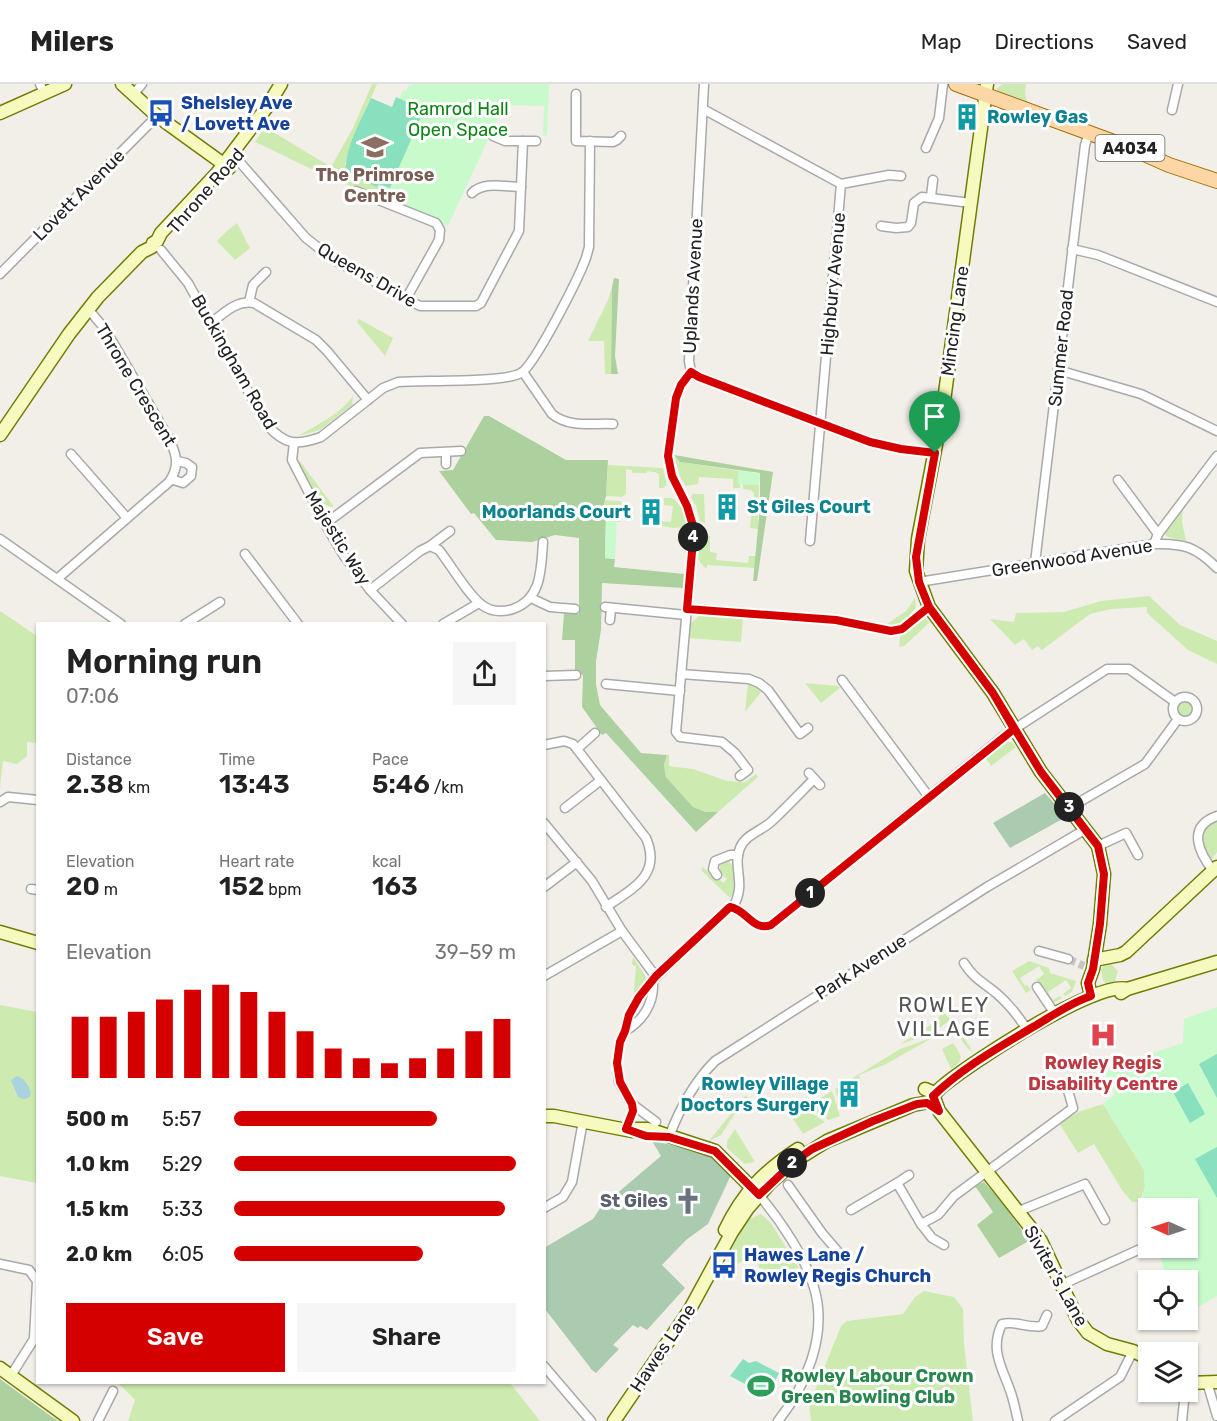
<!DOCTYPE html>
<meta charset="utf-8">
<style>
body{margin:0;font-family:Rubik,sans-serif;background:#f6f6f6;color:#222;height:100vh;display:flex;flex-direction:column;font-size:22px;white-space:nowrap}
*{box-sizing:border-box;margin:0}
p{font-size:20px;color:#767676}
.icon{flex:none;width:33px;height:33px;fill:none;stroke:currentColor;stroke-width:2;stroke-linecap:round;stroke-linejoin:round}
.map{position:relative;flex:1;overflow:hidden}
.drawer{position:absolute;left:36px;top:538px;width:510px;height:762px;display:flex;flex-direction:column;background:#fff;border-radius:0px;box-shadow:0 2px 4px #0004}
.drawer>*{flex:none}
.needle{width:39px;rotate:273deg}
.buttons{position:absolute;left:1138px;top:1114px;display:grid;gap:12px}
.buttons a{display:grid;place-items:center;width:60px;height:60px;border-radius:0px;background:#fff;box-shadow:0 2px 4px #0004;font-size:30px}
.pin{position:absolute;display:grid;place-items:center;width:51px;height:51px;color:#fff;margin:-62px -26px;border-radius:50% 50% 50% 0;rotate:-45deg;box-shadow:0 0 6px #0007}
.pin .icon{rotate:45deg}
.km{position:absolute;width:30px;height:30px;margin:-15px;border-radius:50%;background:#222;color:#fff;font-size:16px;line-height:30px;text-align:center}
.round{display:grid;place-items:center;flex:none;width:63px;height:63px;border-radius:0px;background:#f6f6f6}
.summary{display:flex;align-items:center;justify-content:space-between;height:102px;padding:0 30px}
h1{font-size:33px;font-weight:600;line-height:45px}
.figures{display:grid;grid-template-columns:repeat(3,1fr);gap:9px;height:102px;padding:6px 30px}
.figures div{display:grid;align-content:center}
.figures b{font-size:26px;font-weight:600}
.figures small{font-size:16px;font-weight:400}
.figures p{font-size:16px}
.chart{height:168px;padding:12px 30px}
.chart p{display:flex;justify-content:space-between}
.chart svg{width:100%;height:108px;margin-top:6px;stroke:#d40000;stroke-width:6}
.cta{display:flex;gap:12px;margin-top:auto;padding:12px 30px}
.cta a{flex:1;height:69px;border-radius:0px;background:#d40000;color:#fff;font-size:24px;font-weight:600;line-height:69px;text-align:center}
.cta a+a{background:#f6f6f6;color:#222}
ul{padding:0 30px;list-style:none;font-size:20px}
li{display:grid;grid-template-columns:96px 72px 1fr;align-items:center;height:45px}
li i{height:15px;border-radius:8px;background:#d40000}
header{display:flex;align-items:center;gap:36px;box-sizing:border-box;height:84px;padding:0 30px;background:#fff;border-bottom:2px solid #e0e0e0}
header strong{font-size:28px}
nav{display:flex;gap:33px;margin-inline-start:auto;font-size:21px}
.map>svg:first-child{display:block}
.grass{fill:#cdebb0}
.forest{fill:#add19e}
.cemetery{fill:#aacbaf}
.park{fill:#c8facc}
.pitch{fill:#88e0be}
.water{fill:#aad3df}
.lines{fill:none;stroke-linecap:round;stroke-linejoin:round}
.street-tunnel{stroke:#c8c6c1;stroke-width:8;stroke-dasharray:8 4;stroke-linecap:butt}
.street-casing{stroke:#a9a9a9;stroke-width:11}
.secondary-casing{stroke:#707d05;stroke-width:15}
.primary-casing{stroke:#a06b00;stroke-width:16}
.street{stroke:#fff;stroke-width:8}
.secondary{stroke:#f7fabf;stroke-width:12}
.primary{stroke:#fcd6a4;stroke-width:14}
.route-casing{stroke:#fff;stroke-width:12}
.route{stroke:#d40000;stroke-width:8}
.labels{text-anchor:middle;dominant-baseline:central;stroke-width:6;stroke-linejoin:round;paint-order:stroke}
.shield{fill:#fff;stroke:#646464;stroke-width:1.5}
.shield-label{font-size:16px;font-weight:bold;fill:#222}
.transit-label{font-size:18px;font-weight:bold;fill:#164399;stroke:#fff;text-anchor:start}
.park-label{font-size:18px;fill:#0c8416;stroke:#fff}
.culture-label{font-size:18px;font-weight:bold;fill:#0d838f;stroke:#fff;text-anchor:start}
.education-label{font-size:18px;font-weight:bold;fill:#785e54;stroke:#fff}
.street-label{font-size:18px;fill:#222;stroke:#fff}
.health-label{font-size:18px;font-weight:bold;fill:#be3a42;stroke:#fff}
.worship-label{font-size:18px;font-weight:bold;fill:#5b616d;stroke:#fff;text-anchor:end}
.leisure-label{font-size:18px;font-weight:bold;fill:#27864d;stroke:#fff;text-anchor:start}
.quarter-label{font-size:21px;letter-spacing:1.5px;fill:#555;stroke:#fff}
</style>
<header>
<strong>Milers</strong>
<nav><a>Map</a><a>Directions</a><a>Saved</a></nav>
</header>
<div class="map">
<svg width="1217" height="1337" viewBox="0 0 1217 1337">
<rect width="100%" height="100%" fill="#f2efe9"/>
<g class="grass">
<path d="M372,0H377L355,50L345,80L378,103L379,100L388,103V107L381,103L376,109C364,108 351,102 340,98C311,86 284,71 255,58L265,43L331,83L353,44Z"/>
<polygon points="1003,0 1026,0 1025,10 1028,20 998,7 996,5"/>
<polygon points="237,139 250,164 235,176 217,157 228,146"/>
<polygon points="612,203 611,290 605,290 604,257 588,257 608,216"/>
<polygon points="359,235 393,254 385,272 357,238"/>
<path d="M353,311L352,321L320,346L298,352C315,342 344,328 353,311Z"/>
<polygon points="674,371 680,378 739,387 738,399 740,400 740,404 733,404 733,395 699,393 698,400 686,402 681,395"/>
<polygon points="299,376 334,423 327,422 322,418 300,385"/>
<polygon points="608,381 663,384 667,401 663,404 659,404 659,390 655,388 647,387 647,389 632,389 632,386 626,385 626,410 622,413 606,412"/>
<polygon points="743,400 759,401 758,445 750,444 754,409 751,406 743,405"/>
<polygon points="693,410 704,410 705,439 700,437 696,422 691,413"/>
<path d="M664,414H672C682,420 689,437 684,448L682,443L674,444L662,442L661,437L671,438L673,422L664,421Z"/>
<polygon points="604,416 620,417 622,419 620,438 617,438 617,433 606,432 603,423"/>
<polygon points="1183,423 1182,438 1186,457 1168,453 1164,450 1164,447"/>
<polygon points="701,452 710,452 710,468 717,469 716,476 748,479 749,472 756,472 755,484 707,481 707,484 704,483 698,475"/>
<polygon points="1149,512 1180,541 1217,557 1217,580 1188,566 1147,529 1147,523 1111,525 1090,530 1042,566 1038,562 1032,566 1024,555 1015,561 990,535 1014,538 1016,529 1064,528 1101,517"/>
<path d="M915,514L916,523C909,535 898,545 884,540H887L906,527Z"/>
<polygon points="0,527 37,552 38,659 27,658 27,672 17,680 3,677 0,703"/>
<polygon points="699,532 743,535 741,558 689,554 690,540"/>
<polygon points="925,535 930,538 904,562 899,563 900,551 912,544 919,536"/>
<polygon points="748,599 753,600 762,607 745,628"/>
<polygon points="805,599 838,602 840,604 821,619"/>
<circle cx="1185" cy="625" r="9"/>
<polygon points="1005,658 1011,658 1016,663 991,682 985,673"/>
<polygon points="667,671 669,671 669,682 693,685 727,697 745,698 756,690 758,693 718,728 706,728 693,723 666,693 664,681"/>
<polygon points="1217,735 1217,768 1210,778 1203,769 1202,748 1204,744"/>
<path d="M728,776C737,785 738,803 730,814L701,786L703,783L715,795L717,793L723,799L727,795C721,790 718,785 721,778Z"/>
<polygon points="633,873 646,893 645,900 633,917 636,882 632,881"/>
<polygon points="1029,877 1049,884 1050,889 1076,897 1072,908 1065,912 1063,910 1071,904 1066,896 1048,908 1053,916 1060,912 1062,914 1052,920 1036,896 1044,890 1039,882 1020,894 1025,902 1027,901 1031,906 1026,909 1012,887"/>
<polygon points="1110,879 1118,887 1114,900 1107,900 1103,896 1101,886 1104,881"/>
<polygon points="0,921 37,928 37,1099 0,1092"/>
<polygon points="943,928 954,939 973,968 967,964 949,937 932,949 899,961 935,938"/>
<polygon points="934,953 886,980 859,991 861,997 855,1000 856,1002 839,1008 842,1019 840,1020 835,1005 900,965"/>
<path d="M953,959C961,971 966,976 951,985L942,965Z"/>
<polygon points="832,1007 840,1032 829,1036 807,1022"/>
<polygon points="746,1011 749,1017 736,1028 721,1051 709,1057"/>
<polygon points="1103,1020 1144,1086 1145,1104 1139,1118 1132,1118 1122,1106 1094,1060 1078,1069 1059,1039 1081,1027"/>
<polygon points="804,1024 825,1038 803,1050 791,1032"/>
<polygon points="735,1045 755,1078 745,1080 727,1064 727,1057"/>
<path d="M761,1130L770,1138L799,1184C784,1186 773,1190 759,1184L758,1178L749,1174L724,1187C733,1168 737,1136 761,1130Z"/>
<polygon points="924,1207 954,1213 963,1225 964,1260 973,1337 811,1337 809,1321 841,1242 847,1237 903,1230 915,1213"/>
<polygon points="118,1299 510,1299 540,1337 128,1337 135,1316"/>
</g>
<g class="forest">
<polygon points="614,194 619,195 615,272 618,290 611,290 612,203"/>
<polygon points="484,332 489,332 566,376 608,376 606,412 603,423 606,432 605,474 615,475 614,483 684,490 683,504 602,499 601,546 596,577 596,600 600,621 641,669 667,671 664,681 666,693 693,723 706,728 718,728 696,748 606,649 602,651 582,623 583,591 575,586 575,556 562,556 564,529 579,530 579,454 555,451 532,458 496,456 474,429 471,430 439,387 453,386"/>
<polygon points="674,371 773,388 757,497 753,497 760,423 760,389 680,378"/>
<polygon points="984,1098 1004,1120 1029,1157 999,1174 977,1141 993,1128 975,1102"/>
<polygon points="0,1295 52,1333 59,1337 0,1337"/>
</g>
<g class="cemetery">
<polygon points="1045,709 1066,733 1010,764 993,739"/>
<polygon points="652,1057 702,1067 713,1073 731,1091 708,1140 686,1156 662,1181 685,1204 647,1246 640,1242 638,1244 633,1241 613,1261 619,1265 596,1289 592,1286 545,1225 544,1164 593,1135 601,1123 661,1072"/>
</g>
<g class="park">
<polygon points="412,0 549,0 547,51 543,52 544,22 504,21 448,142 389,116 387,110 388,103 390,104 424,26 399,15 403,6 406,7 409,1 411,2"/>
<polygon points="739,387 760,389 759,401 738,400"/>
<polygon points="606,432 617,433 615,475 605,474"/>
<polygon points="1217,923 1217,1212 1188,1229 1188,1197 1168,1197 1157,1164 1188,1164 1188,1125 1149,1125 1149,1145 1137,1129 1145,1104 1144,1086 1103,1020 1115,1010 1105,989 1129,977 1183,959 1184,935"/>
</g>
<g class="pitch">
<path d="M396,13L424,26L390,104L379,100L377,103L346,89C344,64 361,37 371,14L392,23Z"/>
<polygon points="1217,970 1217,1014 1199,980"/>
<polygon points="1188,999 1205,1030 1190,1039 1173,1008"/>
<polygon points="1217,1063 1217,1114 1195,1075"/>
<polygon points="743,1275 749,1279 756,1277 779,1289 768,1312 730,1292"/>
</g>
<path class="water" d="M17,992C24,994 30,1002 31,1010C29,1016 23,1016 18,1013L11,996Z"/>
<g class="lines">
<polyline class="street-tunnel" points="1068,875 1084,882"/>
<defs>
<g id="street">
<polyline points="40,0 44,9"/>
<polyline points="704,0 689,277 691,288 699,293 870,358 901,365 935,369"/>
<polyline points="576,10 576,57 613,58 617,56 621,52"/>
<polyline points="133,11 142,0"/>
<polyline points="703,25 841,100 810,457"/>
<polyline points="1172,26 1178,0"/>
<polyline points="493,52 505,57 536,57"/>
<polyline points="926,64 939,34 943,0"/>
<polyline points="237,75 306,154 334,176 420,222 476,222 481,219 519,147 523,57"/>
<polyline points="841,100 889,91 901,92"/>
<polyline points="356,107 436,139 440,146 439,156 406,215"/>
<path d="M472,109C484,97 505,103 521,103"/>
<polyline points="931,112 933,96"/>
<polyline points="881,142 896,144 908,143 911,139 914,119 922,113 971,119"/>
<polyline points="1072,165 1098,171 1217,218"/>
<path d="M161,166L188,199L267,341C285,361 296,362 321,353L383,304L398,298C423,296 503,299 521,289C535,281 579,193 586,174L589,163L590,57"/>
<polyline points="0,190 157,32"/>
<polyline points="249,218 253,201 266,188"/>
<path d="M211,239C224,229 236,216 254,219L316,256L327,267L368,316"/>
<polyline points="1058,286 1141,310 1217,347"/>
<path d="M523,288L552,330C569,344 592,339 613,340"/>
<polyline points="691,288 681,301 676,314 668,372 672,392 687,422 694,445 676,648 680,653 722,658 735,669 748,686 740,692"/>
<polyline points="294,359 292,376 325,440 344,472 370,506 402,540"/>
<polyline points="446,368 446,380"/>
<polyline points="71,370 127,434"/>
<polyline points="171,395 183,399 191,392 192,383 186,379 177,377"/>
<polyline points="1118,396 1158,450"/>
<polyline points="325,440 420,369 461,367"/>
<polyline points="0,455 121,540"/>
<polyline points="1154,460 1158,450 1217,372"/>
<polyline points="430,462 450,447"/>
<polyline points="245,470 298,540"/>
<polyline points="1035,479 1085,61 1089,49"/>
<path d="M57,495L169,398C181,381 176,368 167,351L105,245L89,226"/>
<path d="M919,498L1154,460C1184,459 1196,463 1217,484"/>
<path d="M370,506L420,467L430,462L439,466C451,481 468,511 482,521C491,528 503,528 513,525C542,515 541,485 543,458"/>
<polyline points="531,514 550,523 575,525"/>
<polyline points="605,523 686,531"/>
<polyline points="687,525 836,536 891,547 902,545 929,523"/>
<polyline points="610,536 611,524"/>
<polyline points="185,540 220,518"/>
<polyline points="443,540 479,519"/>
<polyline points="681,590 749,595 759,599 768,606 800,650 808,644"/>
<polyline points="544,592 576,591"/>
<polyline points="842,596 929,713"/>
<polyline points="606,600 680,607"/>
<circle cx="1185" cy="625" r="12"/>
<path d="M544,661L564,657L573,660L646,754C662,791 633,804 606,823"/>
<polyline points="577,665 595,649"/>
<polyline points="809,689 820,701"/>
<polyline points="0,718 8,713 38,716"/>
<polyline points="565,724 601,696"/>
<polyline points="1069,724 1145,680 1178,635"/>
<polyline points="544,739 592,797 622,847 656,893"/>
<polyline points="1098,762 1126,749 1138,771"/>
<path d="M1214,788C1199,769 1186,743 1217,732"/>
<polyline points="717,791 713,785 715,777 730,771 738,771"/>
<polyline points="544,803 577,778"/>
<polyline points="31,805 38,806"/>
<path d="M733,823C747,799 732,784 740,764C745,751 761,747 771,738C786,724 800,709 814,695"/>
<polyline points="1039,867 1068,875"/>
<path d="M964,879C975,896 982,897 996,909C1008,919 1019,933 1028,947"/>
<polyline points="544,892 622,847"/>
<polyline points="1037,903 1055,930"/>
<path d="M625,947C643,937 654,919 653,899"/>
<polyline points="632,1020 656,1038"/>
<path d="M626,1045L633,1027L632,1020L619,998L617,979L620,958L625,947L629,931L639,913L656,893L730,823C746,826 753,848 771,841L1005,651L1107,585H1129L1175,618"/>
<path d="M669,1053C679,1026 695,997 715,977L987,803L1086,745"/>
<polyline points="897,1099 909,1091"/>
<polyline points="788,1101 822,1149 840,1170"/>
<path d="M759,1111C780,1136 807,1175 815,1207C827,1252 806,1302 778,1337"/>
<polyline points="544,1124 563,1113 572,1098 583,1037"/>
<polyline points="851,1126 897,1099 921,1140 938,1131 954,1112 1073,1024 1067,1003"/>
<polyline points="1019,1127 1085,1100 1105,1136"/>
<polyline points="921,1140 932,1154 944,1161"/>
<polyline points="0,1180 29,1186 37,1197 34,1255 10,1293"/>
<polyline points="1061,1201 1149,1161"/>
<polyline points="544,1282 591,1337"/>
<polyline points="1207,1298 1217,1332"/>
<polyline points="98,1337 113,1307"/>
<path d="M1018,1337C1016,1328 1014,1318 1011,1309C1003,1285 989,1266 1002,1240C1016,1236 1028,1245 1042,1242L1047,1231"/>
<polyline points="1055,1337 1120,1293 1133,1267"/>
<polyline points="1182,1337 1185,1308"/>
</g>
<g id="secondary">
<polyline points="122,0 157,32 229,84"/>
<polyline points="987,0 943,324 918,455 916,487 929,523 993,609 1041,688 1098,762 1104,790 1100,840 1093,885 1088,899 1091,912"/>
<polyline points="0,29 65,0"/>
<polyline points="0,351 69,250 98,213 142,168 152,163 153,159 157,157 161,149 217,89 267,23 281,0"/>
<polyline points="0,848 38,859"/>
<polyline points="1094,876 1120,871 1126,868 1217,783"/>
<polyline points="1121,909 1127,905 1217,878"/>
<polyline points="925,1005 932,1008 939,1027 1041,1157 1078,1236 1088,1249 1107,1260 1133,1267 1149,1275"/>
<polyline points="544,1032 554,1032 632,1047"/>
<polyline points="626,1045 648,1045 715,1067 756,1108"/>
<path d="M725,1146C743,1109 764,1087 798,1065"/>
<polyline points="0,1284 73,1337"/>
<polyline points="1188,1299 1217,1298"/>
<path d="M614,1337L689,1227L732,1148L748,1124L770,1099L795,1077L827,1057L913,1021L929,1018C934,1012 937,1006 944,1001C971,979 1096,896 1127,905"/>
</g>
<polyline id="primary" points="956,0 1133,65 1169,81 1217,97"/>
</defs>
<use href="#street" class="street-casing"/>
<use href="#secondary" class="secondary-casing"/>
<use href="#primary" class="primary-casing"/>
<use href="#street" class="street"/>
<use href="#secondary" class="secondary"/>
<use href="#primary" class="primary"/>
</g>
<g class="lines">
<defs>
<path id="route" d="M935,369L916,473L919,498L929,523L993,609L1014,645L771,841C753,848 747,826 730,823L656,892L639,913L629,931L625,947L620,958L617,979L620,998L632,1020L633,1027L626,1045L646,1052L669,1053L715,1067L759,1111L795,1077L812,1065L873,1037L917,1020L927,1019L939,1027L933,1012C963,983 998,964 1033,943C1052,932 1070,919 1091,912L1088,899L1093,885L1100,840L1104,790L1098,762L1041,688L993,609L929,523L902,545L891,547L836,536L687,525L694,445L687,422L672,392L668,372L676,314L681,301L691,288L699,293L870,358L901,365L935,369"/>
</defs>
<use href="#route" class="route-casing"/>
<use href="#route" class="route"/>
</g>
<defs>
<symbol id="bus-bare" viewBox="-9 -9 18 18"><path d="M-5-6H5V4H4V6H2V4H-2V6H-4V4H-5ZM-3.5-4V0h7V-4ZM-3.5 1.2v1.5H-2V1.2ZM2 1.2v1.5H3.5V1.2Z" fill="#1a4fb4" stroke="#fff" stroke-width="2.5" paint-order="stroke"/></symbol>
<symbol id="building-bare" viewBox="-9 -9 18 18"><path d="M-4-6H4V6H1V3H-1V6H-4ZM-2.5-4.3h1.7v1.8h-1.7ZM.8-4.3h1.7v1.8H.8ZM-2.5-1h1.7V.8h-1.7ZM.8-1h1.7V.8H.8Z" fill="#0f9aa8" stroke="#fff" stroke-width="2.5" paint-order="stroke"/></symbol>
<symbol id="school-bare" viewBox="-9 -9 18 18"><path d="M0-5L7-2L0 1L-7-2ZM-4 1L0 2.5L4 1V4Q0 6-4 4Z" fill="#8d6e63" stroke="#fff" stroke-width="2.5" paint-order="stroke"/></symbol>
<symbol id="hospital-bare" viewBox="-9 -9 18 18"><path d="M-5-5h3v3.5h4V-5h3V5h-3V1.5h-4V5h-3Z" fill="#e0444e" stroke="#fff" stroke-width="2.5" paint-order="stroke"/></symbol>
<symbol id="church-bare" viewBox="-9 -9 18 18"><path d="M-1.2-6h2.4v3.5h3.3v2.4h-3.3V6h-2.4V-.1h-3.3v-2.4h3.3Z" fill="#6b7280" stroke="#fff" stroke-width="2.5" paint-order="stroke"/></symbol>
<symbol id="stadium-bare" viewBox="-9 -9 18 18"><path d="M0-5a6.5 5 0 1 0 0 10a6.5 5 0 1 0 0-10ZM-3.5-1.8h7v3.6h-7Z" fill="#2e9e5b" stroke="#fff" stroke-width="2.5" paint-order="stroke"/></symbol>
</defs>
<g fill-rule="evenodd">
<use href="#bus-bare" x="142" y="10" width="38" height="38"/>
<use href="#building-bare" x="948" y="14" width="38" height="38"/>
<use href="#school-bare" x="356" y="44" width="38" height="38"/>
<use href="#building-bare" x="708" y="404" width="38" height="38"/>
<use href="#building-bare" x="632" y="409" width="38" height="38"/>
<use href="#hospital-bare" x="1084" y="932" width="38" height="38"/>
<use href="#building-bare" x="830" y="991" width="38" height="38"/>
<use href="#church-bare" x="669" y="1098" width="38" height="38"/>
<use href="#bus-bare" x="705" y="1162" width="38" height="38"/>
<use href="#stadium-bare" x="742" y="1283" width="38" height="38"/>
</g>
<g class="labels">
<rect class="shield" x="1095.5" y="51" width="69" height="26" rx="4.5"/>
<g class="shield-label">
<text x="1130" y="64">A4034</text>
</g>
<g class="transit-label">
<text x="181" y="19">Shelsley Ave<tspan x="181" dy="21">/ Lovett Ave</tspan></text>
<text x="744" y="1171">Hawes Lane /<tspan x="744" dy="21">Rowley Regis Church</tspan></text>
</g>
<g class="park-label">
<text x="458" y="25">Ramrod Hall<tspan x="458" dy="21">Open Space</tspan></text>
</g>
<g class="culture-label">
<text x="987" y="33">Rowley Gas</text>
<text x="747" y="423">St Giles Court</text>
<text x="631" y="428" text-anchor="end">Moorlands Court</text>
<text x="829" y="1000" text-anchor="end">Rowley Village<tspan x="829" dy="21">Doctors Surgery</tspan></text>
</g>
<g class="education-label">
<text x="375" y="91">The Primrose<tspan x="375" dy="21">Centre</tspan></text>
</g>
<g class="street-label">
<text transform="translate(206 107) rotate(-49)">Throne Road</text>
<text transform="translate(79 111) rotate(-45)">Lovett Avenue</text>
<text transform="translate(367 191) rotate(30)">Queens Drive</text>
<text transform="translate(833 200) rotate(-85)">Highbury Avenue</text>
<text transform="translate(693 202) rotate(-87)">Uplands Avenue</text>
<text transform="translate(955 237) rotate(-82)">Mincing Lane</text>
<text transform="translate(1061 264) rotate(-84)">Summer Road</text>
<text transform="translate(234 278) rotate(60)">Buckingham Road</text>
<text transform="translate(136 301) rotate(59)">Throne Crescent</text>
<text transform="translate(338 454) rotate(58)">Majestic Way</text>
<text transform="translate(1072 474) rotate(-9)">Greenwood Avenue</text>
<text transform="translate(861 883) rotate(-33)">Park Avenue</text>
<text transform="translate(1056 1192) rotate(61)">Siviter's Lane</text>
<text transform="translate(663 1264) rotate(-56)">Hawes Lane</text>
</g>
<g class="health-label">
<text x="1103" y="979">Rowley Regis<tspan x="1103" dy="21">Disability Centre</tspan></text>
</g>
<g class="worship-label">
<text x="668" y="1117">St Giles</text>
</g>
<g class="leisure-label">
<text x="781" y="1292">Rowley Labour Crown<tspan x="781" dy="21">Green Bowling Club</tspan></text>
</g>
<g class="quarter-label">
<text x="944" y="920">ROWLEY<tspan x="944" dy="24">VILLAGE</tspan></text>
</g>
</g>
</svg>
<div class="buttons">
<a><svg class="needle" viewBox="-14 -14 28 28"><path d="M0-13l5 13h-10z" fill="#e53935"/><path d="M0 13l5-13h-10z" fill="#767676"/></svg></a>
<a><svg class="icon" aria-label="locate" viewBox="0 0 24 24"><circle cx="12" cy="12" r="6"/><path d="M12 2v4M12 18v4M2 12h4M18 12h4"/></svg></a>
<a><svg class="icon" aria-label="layers" viewBox="0 0 24 24"><path d="M12 4l9 5-9 5-9-5zM3 14l9 5 9-5"/></svg></a>
</div>
<div class="pin" style="left:935px;top:369px;background:#1e9e55"><svg class="icon" aria-label="arrive" viewBox="0 0 24 24"><path d="M6 21V4h12l-3 4 3 4H6"/></svg></div>
<b class="km" style="left:810px;top:809px">1</b>
<b class="km" style="left:792px;top:1079px">2</b>
<b class="km" style="left:1069px;top:723px">3</b>
<b class="km" style="left:693px;top:453px">4</b>
<section class="drawer">
<div class="summary"><div><h1>Morning run</h1><p>07:06</p></div><a class="round"><svg class="icon" aria-label="share" viewBox="0 0 24 24"><path d="M12 15V3M7 8l5-5 5 5M5 13v7h14v-7"/></svg></a></div>
<div class="figures">
<div><p>Distance</p><b>2.38<small> km</small></b></div>
<div><p>Time</p><b>13:43</b></div>
<div><p>Pace</p><b>5:46<small> /km</small></b></div>
</div>
<div class="figures">
<div><p>Elevation</p><b>20<small> m</small></b></div>
<div><p>Heart rate</p><b>152<small> bpm</small></b></div>
<div><p>kcal</p><b>163</b></div>
</div>
<div class="chart"><p><span>Elevation</span>39–59 m</p>
<svg viewBox="0 0 160 44" preserveAspectRatio="none"><path d="M5 44V19M15 44V19M25 44V17M35 44V12M45 44V8M55 44V6M65 44V9M75 44V17M85 44V25M95 44V32M105 44V36M115 44V38M125 44V36M135 44V32M145 44V25M155 44V20"/></svg>
</div>
<ul>
<li><b>500 m</b>5:57<i style="width:72%"></i></li>
<li><b>1.0 km</b>5:29<i style="width:100%"></i></li>
<li><b>1.5 km</b>5:33<i style="width:96%"></i></li>
<li><b>2.0 km</b>6:05<i style="width:67%"></i></li>
</ul>
<div class="cta"><a>Save</a><a>Share</a></div>
</section>
</div>
